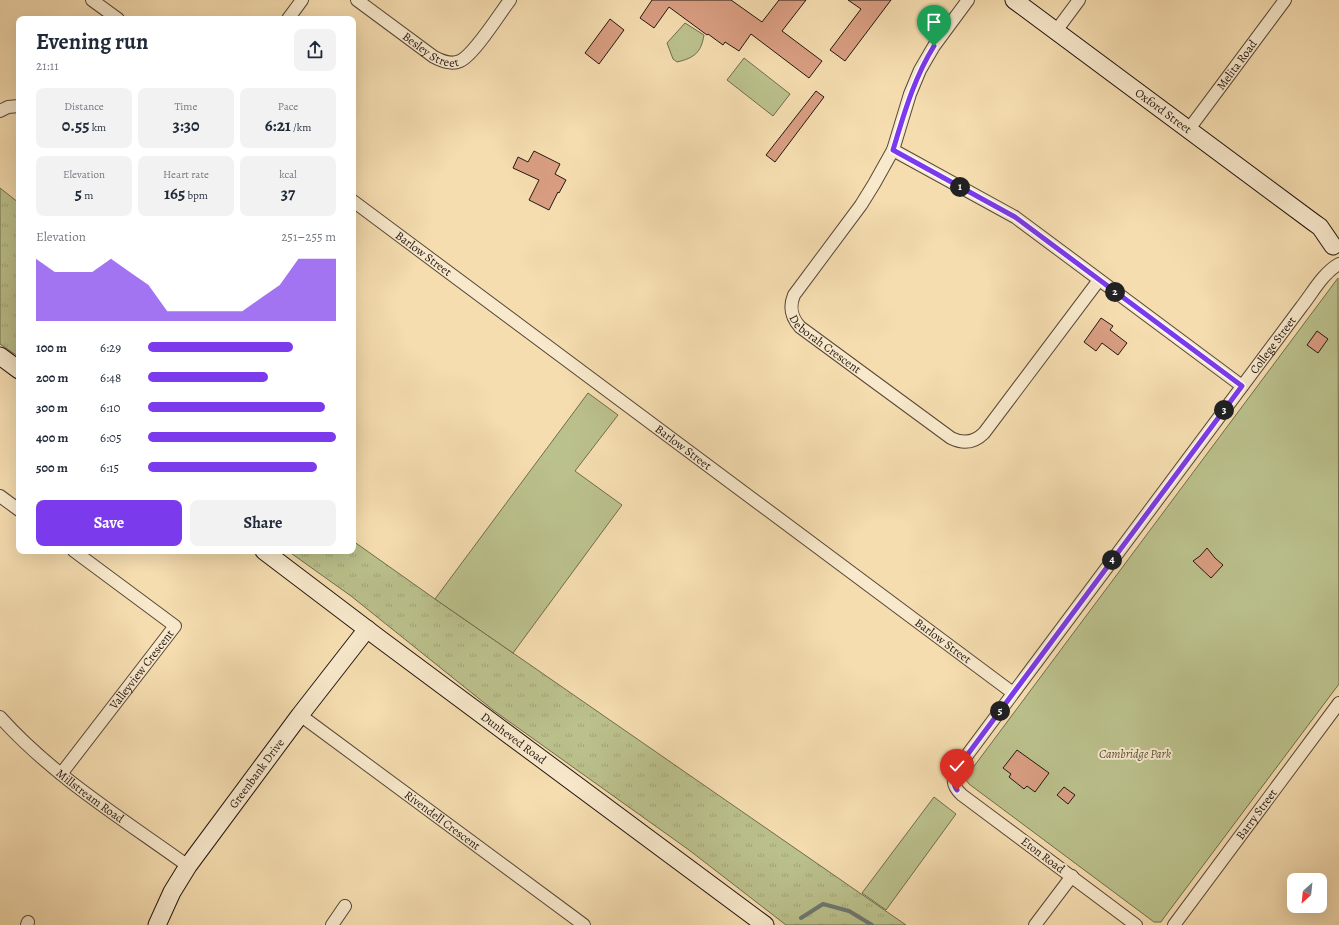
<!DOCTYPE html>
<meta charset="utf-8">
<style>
body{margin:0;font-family:Alegreya,serif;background:#f2f2f3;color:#1f2937;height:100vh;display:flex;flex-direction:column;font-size:15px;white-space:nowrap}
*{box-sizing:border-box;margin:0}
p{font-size:13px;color:#747a83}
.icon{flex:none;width:22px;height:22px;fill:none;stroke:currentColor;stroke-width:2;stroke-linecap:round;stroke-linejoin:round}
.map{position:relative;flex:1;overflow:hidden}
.drawer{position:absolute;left:16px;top:16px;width:340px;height:538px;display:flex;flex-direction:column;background:#fff;border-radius:8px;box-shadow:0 4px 16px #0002}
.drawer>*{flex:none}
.needle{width:26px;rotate:207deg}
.fabs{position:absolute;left:1287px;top:873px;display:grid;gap:8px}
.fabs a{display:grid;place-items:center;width:40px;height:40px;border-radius:8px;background:#fff;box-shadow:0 4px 16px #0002;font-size:20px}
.pin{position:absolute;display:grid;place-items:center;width:34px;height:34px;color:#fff;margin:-41px -17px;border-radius:50% 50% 50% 0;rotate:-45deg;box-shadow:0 0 4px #0007}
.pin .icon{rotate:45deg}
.km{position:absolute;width:20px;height:20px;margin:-10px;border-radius:50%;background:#222;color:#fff;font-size:11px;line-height:20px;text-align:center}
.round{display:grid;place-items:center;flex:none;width:42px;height:42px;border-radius:8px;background:#f2f2f3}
.overview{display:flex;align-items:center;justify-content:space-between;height:68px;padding:0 20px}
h1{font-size:22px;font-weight:700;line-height:30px}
.stats{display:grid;grid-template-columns:repeat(3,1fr);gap:6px;height:68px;padding:4px 20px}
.stats div{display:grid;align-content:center;border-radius:8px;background:#f2f2f3;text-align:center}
.stats b{font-size:17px;font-weight:700}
.stats small{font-size:11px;font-weight:400}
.stats p{font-size:11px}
.chart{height:112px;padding:8px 20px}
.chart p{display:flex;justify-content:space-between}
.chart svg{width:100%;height:72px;margin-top:4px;fill:#7c3aed;opacity:.7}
.button{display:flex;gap:8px;margin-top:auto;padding:8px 20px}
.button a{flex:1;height:46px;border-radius:8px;background:#7c3aed;color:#fff;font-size:16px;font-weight:700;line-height:46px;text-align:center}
.button a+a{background:#f2f2f3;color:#1f2937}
ul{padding:0 20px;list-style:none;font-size:13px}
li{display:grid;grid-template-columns:64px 48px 1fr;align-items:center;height:30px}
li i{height:10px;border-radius:5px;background:#7c3aed}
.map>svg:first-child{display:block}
.grass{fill:url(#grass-tufts);stroke:#706c4e}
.park{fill:#bbc18c;stroke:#706c4e}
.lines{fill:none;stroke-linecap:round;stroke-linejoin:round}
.stream{stroke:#6d7871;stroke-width:4}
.building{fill:#d99e82;stroke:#241610}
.street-casing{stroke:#584838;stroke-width:14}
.secondary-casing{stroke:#241610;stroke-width:19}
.street{stroke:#f8e9cc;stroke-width:12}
.secondary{stroke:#f8e9cc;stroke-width:17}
.route-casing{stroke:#fff;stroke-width:8}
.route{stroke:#7c3aed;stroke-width:5}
.labels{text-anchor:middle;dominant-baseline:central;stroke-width:4;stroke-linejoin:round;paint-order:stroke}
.street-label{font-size:12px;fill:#241610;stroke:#f8e9cc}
.park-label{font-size:12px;font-style:italic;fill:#59523b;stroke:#f8e9cc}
</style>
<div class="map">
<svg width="1339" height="925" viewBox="0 0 1339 925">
<defs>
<pattern id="grass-tufts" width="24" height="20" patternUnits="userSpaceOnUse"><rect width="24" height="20" fill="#bbc18c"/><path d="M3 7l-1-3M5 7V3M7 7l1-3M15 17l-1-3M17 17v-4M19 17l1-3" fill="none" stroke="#a1a578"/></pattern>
</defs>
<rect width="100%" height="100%" fill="#f5ddb0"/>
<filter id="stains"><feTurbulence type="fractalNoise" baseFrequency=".005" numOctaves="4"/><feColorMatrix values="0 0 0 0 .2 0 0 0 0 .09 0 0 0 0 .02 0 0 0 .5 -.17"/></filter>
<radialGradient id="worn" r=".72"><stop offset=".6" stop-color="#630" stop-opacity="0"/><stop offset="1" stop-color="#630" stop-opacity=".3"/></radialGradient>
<g class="grass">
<polygon points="0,188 19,203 19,357 0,344"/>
<polygon points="353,541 435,599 906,925 786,925 689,850 493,710 351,596 288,551 353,551"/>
</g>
<g class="park">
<path d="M685,23L704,35C701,53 694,58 677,62L673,59L667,43Z"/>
<polygon points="744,58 790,94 773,116 727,80"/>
<polygon points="1338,278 1339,684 1163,919 1161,922 1154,922 969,784 966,780 969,773"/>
<polygon points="588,393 618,415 575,471 622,505 513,653 435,599"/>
<polygon points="934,797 956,814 886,910 862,893"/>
</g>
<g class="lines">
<polyline class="stream" points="801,918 823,904 849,911 872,925"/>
</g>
<g class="building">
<polygon points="652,0 731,0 762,22 779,0 806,0 782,31 822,61 809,78 751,34 739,51 725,42 723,45 708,34 707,35 669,7 654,28 640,18"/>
<polygon points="848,0 891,0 845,61 830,50 861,9"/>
<polygon points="610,19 624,30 599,64 585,53"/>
<polygon points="816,91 824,97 775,162 766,155"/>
<polygon points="534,151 560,164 555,174 566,180 559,193 558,192 549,210 529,200 539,180 513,168 518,157 528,162"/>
<polygon points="1101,318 1113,326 1110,330 1127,343 1118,355 1102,343 1096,351 1084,342"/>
<polygon points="1317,331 1328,339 1318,353 1307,345"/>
<polygon points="1207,548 1215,558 1223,565 1211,578 1193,561 1200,556"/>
<polygon points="1017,750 1049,773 1035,792 1027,786 1024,789 1009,777 1011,774 1003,768"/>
<polygon points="1064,787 1075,795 1068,804 1057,795"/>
</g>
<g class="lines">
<defs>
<g id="street">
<polyline points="92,0 118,19"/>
<path id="s1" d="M357,0L434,57C442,61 451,65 460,61C474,55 500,13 510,0"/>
<path id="s2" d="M968,0L934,46L920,70L910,94L893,150L874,184L861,205L794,295C789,307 791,317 800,327L951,438C963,444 974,443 984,433L1099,280"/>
<polyline points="288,19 302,0"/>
<polyline points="1056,31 1079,0"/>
<polyline points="0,111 8,107 19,106"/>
<path id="s3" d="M1189,129L1285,0"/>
<polyline points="893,150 1015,217 1242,386"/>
<path id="s4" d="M353,201L1013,693"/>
<polyline points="0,496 19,510"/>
<path id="s5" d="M300,715L584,925"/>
<path id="s6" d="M0,717C54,777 123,819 188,866"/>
<path id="s7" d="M61,774L175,626L74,551"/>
<polyline points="27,925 28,922"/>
<polyline points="332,925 345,906"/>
<polyline points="1035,925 1072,876"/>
<path id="s8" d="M1136,925L962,795C951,785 952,778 959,766L1302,306C1313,292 1323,273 1339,264"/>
<path id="s9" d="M1174,925L1339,703"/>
</g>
<g id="secondary">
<path id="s10" d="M1014,0L1313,222L1320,227L1333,246"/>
<polyline points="0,356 19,370"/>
<path id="s11" d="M264,551L380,639L765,925"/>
<path id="s12" d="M157,925L172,892L188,866L300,715L367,629"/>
</g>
</defs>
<use href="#street" class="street-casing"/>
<use href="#secondary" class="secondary-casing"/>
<use href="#street" class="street"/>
<use href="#secondary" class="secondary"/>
</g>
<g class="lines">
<defs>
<path id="route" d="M934,46C914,78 904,114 893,150L1015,217L1242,386L959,766C954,774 951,782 957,790"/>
</defs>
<use href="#route" class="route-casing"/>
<use href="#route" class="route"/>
</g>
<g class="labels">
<g class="street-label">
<text stroke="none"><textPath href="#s1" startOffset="90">Besley Street</textPath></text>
<text stroke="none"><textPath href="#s3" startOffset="80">Melita Road</textPath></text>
<text stroke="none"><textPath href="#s10" startOffset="186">Oxford Street</textPath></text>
<text stroke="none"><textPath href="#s4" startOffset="88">Barlow Street</textPath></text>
<text stroke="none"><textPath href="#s2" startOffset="410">Deborah Crescent</textPath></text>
<text stroke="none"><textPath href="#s8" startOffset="775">College Street</textPath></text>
<text stroke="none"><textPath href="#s4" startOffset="412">Barlow Street</textPath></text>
<text stroke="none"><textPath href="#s4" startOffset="736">Barlow Street</textPath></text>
<text stroke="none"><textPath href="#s7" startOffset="132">Valleyview Crescent</textPath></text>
<text stroke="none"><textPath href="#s11" startOffset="312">Dunheved Road</textPath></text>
<text stroke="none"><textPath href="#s12" startOffset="182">Greenbank Drive</textPath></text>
<text stroke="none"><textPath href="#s6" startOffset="120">Millstream Road</textPath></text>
<text stroke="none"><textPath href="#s9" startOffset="138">Barry Street</textPath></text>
<text stroke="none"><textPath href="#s5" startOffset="177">Rivendell Crescent</textPath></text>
<text transform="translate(1043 855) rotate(37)">Eton Road</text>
</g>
<g class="park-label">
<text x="1135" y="754">Cambridge Park</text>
</g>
</g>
<rect width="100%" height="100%" filter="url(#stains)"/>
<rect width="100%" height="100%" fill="url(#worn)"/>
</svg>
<div class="fabs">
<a><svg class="needle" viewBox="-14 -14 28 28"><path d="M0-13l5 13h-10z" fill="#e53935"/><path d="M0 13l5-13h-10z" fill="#747a83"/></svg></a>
</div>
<div class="pin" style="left:934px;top:46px;background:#1e9e55"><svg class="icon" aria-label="arrive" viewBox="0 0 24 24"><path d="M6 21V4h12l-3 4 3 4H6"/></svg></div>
<div class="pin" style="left:957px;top:790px;background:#d93025"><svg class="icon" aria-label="check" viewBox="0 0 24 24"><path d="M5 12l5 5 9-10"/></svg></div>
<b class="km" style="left:960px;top:187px">1</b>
<b class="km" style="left:1115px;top:292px">2</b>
<b class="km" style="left:1224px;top:410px">3</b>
<b class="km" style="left:1112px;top:560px">4</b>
<b class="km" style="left:1000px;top:711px">5</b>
<section class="drawer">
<div class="overview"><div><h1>Evening run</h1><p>21:11</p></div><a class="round"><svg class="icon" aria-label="share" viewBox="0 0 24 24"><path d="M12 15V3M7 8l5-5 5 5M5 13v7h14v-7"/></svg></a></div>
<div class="stats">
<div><p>Distance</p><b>0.55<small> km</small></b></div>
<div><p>Time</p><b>3:30</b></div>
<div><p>Pace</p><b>6:21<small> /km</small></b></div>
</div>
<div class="stats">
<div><p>Elevation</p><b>5<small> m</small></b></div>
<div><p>Heart rate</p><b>165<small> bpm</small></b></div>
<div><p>kcal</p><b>37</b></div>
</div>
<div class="chart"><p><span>Elevation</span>251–255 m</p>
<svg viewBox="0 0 160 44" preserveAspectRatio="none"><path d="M0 44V6L10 14L20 14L30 14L40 6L50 14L60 22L70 38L80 38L90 38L100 38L110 38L120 30L130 22L140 6L150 6L160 6V44z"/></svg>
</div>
<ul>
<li><b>100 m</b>6:29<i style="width:77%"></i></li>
<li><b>200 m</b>6:48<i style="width:64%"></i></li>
<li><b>300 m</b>6:10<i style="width:94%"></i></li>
<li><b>400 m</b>6:05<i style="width:100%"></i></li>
<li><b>500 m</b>6:15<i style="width:90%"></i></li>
</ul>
<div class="button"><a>Save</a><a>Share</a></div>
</section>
</div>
